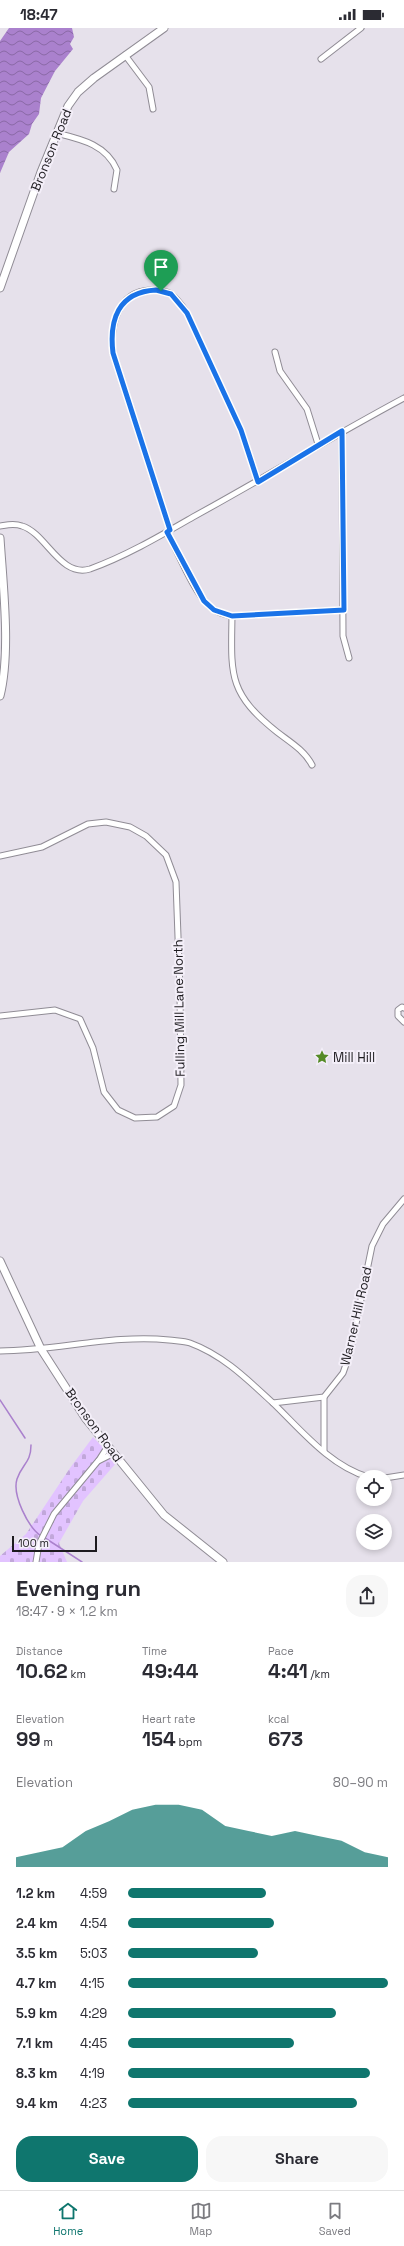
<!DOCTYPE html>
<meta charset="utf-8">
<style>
body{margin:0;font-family:"Space Grotesk",sans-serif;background:#f7f7f7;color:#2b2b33;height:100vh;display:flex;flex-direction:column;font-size:15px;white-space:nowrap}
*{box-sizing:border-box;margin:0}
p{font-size:13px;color:#7c7c81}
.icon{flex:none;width:22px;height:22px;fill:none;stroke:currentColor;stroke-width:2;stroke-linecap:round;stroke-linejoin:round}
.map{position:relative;height:1534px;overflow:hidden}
.panel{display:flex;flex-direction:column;background:#fff;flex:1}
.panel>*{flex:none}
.controls{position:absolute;left:356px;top:1442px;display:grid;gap:8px}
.controls a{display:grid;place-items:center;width:36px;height:36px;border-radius:50%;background:#fff;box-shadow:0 2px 6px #0003;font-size:20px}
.scale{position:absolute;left:12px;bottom:10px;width:85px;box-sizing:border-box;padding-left:4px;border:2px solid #1d1b1f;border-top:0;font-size:11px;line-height:14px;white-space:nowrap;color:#1d1b1f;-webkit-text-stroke:3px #f4eff9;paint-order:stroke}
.pin{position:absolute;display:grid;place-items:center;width:34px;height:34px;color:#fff;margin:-41px -17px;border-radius:50% 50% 50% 0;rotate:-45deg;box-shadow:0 0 4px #0007}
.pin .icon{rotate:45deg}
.round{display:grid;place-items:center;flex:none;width:42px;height:42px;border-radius:16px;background:#f7f7f7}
.summary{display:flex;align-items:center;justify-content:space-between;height:68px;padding:0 16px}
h1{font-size:22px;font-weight:700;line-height:30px}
.figures{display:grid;grid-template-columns:repeat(3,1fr);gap:6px;height:68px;padding:4px 16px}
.figures div{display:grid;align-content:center}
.figures b{font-size:20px;font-weight:700}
.figures small{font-size:11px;font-weight:400}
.figures p{font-size:11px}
.chart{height:112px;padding:8px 16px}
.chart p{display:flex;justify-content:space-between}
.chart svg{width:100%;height:72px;margin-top:4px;fill:#0f766e;opacity:.7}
.button{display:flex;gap:8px;margin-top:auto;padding:8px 16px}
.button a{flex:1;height:46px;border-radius:16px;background:#0f766e;color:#fff;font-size:16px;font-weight:700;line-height:46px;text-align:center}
.button a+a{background:#f7f7f7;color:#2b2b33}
ul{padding:0 16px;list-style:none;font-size:13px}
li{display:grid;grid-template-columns:64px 48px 1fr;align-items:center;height:30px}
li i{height:10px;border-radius:5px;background:#0f766e}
.status{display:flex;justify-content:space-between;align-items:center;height:28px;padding:0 20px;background:#fff;direction:ltr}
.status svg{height:11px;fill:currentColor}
.tabs{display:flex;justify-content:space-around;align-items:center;height:56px;border-top:1px solid #e1e1e2;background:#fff;font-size:11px;color:#7c7c81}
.tabs a{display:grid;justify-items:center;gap:2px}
.tabs .current{color:#0f766e}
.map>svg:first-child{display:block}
.cemetery{fill:url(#cemetery-stones)}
.water{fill:url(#water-waves)}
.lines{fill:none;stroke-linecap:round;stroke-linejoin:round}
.stream{stroke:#aa81cd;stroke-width:1.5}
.street-casing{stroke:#908c95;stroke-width:7}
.secondary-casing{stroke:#908c95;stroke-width:9}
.street{stroke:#fff;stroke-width:5}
.secondary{stroke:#fff;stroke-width:7}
.route-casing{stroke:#fff;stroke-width:8}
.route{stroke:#1a73e8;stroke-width:5}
.labels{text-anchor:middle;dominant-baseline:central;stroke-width:4;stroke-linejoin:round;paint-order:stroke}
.street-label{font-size:13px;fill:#1d1b1f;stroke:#f4eff9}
.poi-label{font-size:13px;fill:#1d1b1f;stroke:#f4eff9;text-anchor:start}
</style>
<div class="status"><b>18:47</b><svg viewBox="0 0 49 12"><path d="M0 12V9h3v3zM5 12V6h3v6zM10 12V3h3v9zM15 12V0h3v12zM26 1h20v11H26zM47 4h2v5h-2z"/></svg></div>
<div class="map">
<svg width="404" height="1534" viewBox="0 0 404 1534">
<defs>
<pattern id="cemetery-stones" width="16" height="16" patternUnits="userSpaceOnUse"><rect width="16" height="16" fill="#e2c3ff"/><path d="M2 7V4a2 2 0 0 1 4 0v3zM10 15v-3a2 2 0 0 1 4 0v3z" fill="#c1a7da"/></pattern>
<pattern id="water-waves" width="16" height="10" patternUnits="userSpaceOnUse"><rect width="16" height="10" fill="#aa81cd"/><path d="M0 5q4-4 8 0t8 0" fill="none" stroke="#8a69a6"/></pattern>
</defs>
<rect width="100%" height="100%" fill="#e6e1eb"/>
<polygon class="cemetery" points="93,1409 117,1434 83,1473 59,1515 67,1534 0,1534 0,1528 26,1506 70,1440"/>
<polygon class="water" points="9,0 72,0 74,9 70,16 73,21 55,43 41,70 39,86 32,96 29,106 9,124 0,145 0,153 0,13"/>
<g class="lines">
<g class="stream">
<polyline points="0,1372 25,1410"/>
<path d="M31,1417C31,1435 22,1436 17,1451C12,1467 28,1499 41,1508"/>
<polyline points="45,1510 82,1534"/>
</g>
<defs>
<g id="street">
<polyline points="125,27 149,59 153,81"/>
<polyline points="321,31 361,0"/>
<path d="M56,105C80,111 106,116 117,142L114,161"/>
<polyline points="275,324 280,343 307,381 318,416"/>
<polyline points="342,403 343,608 349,630"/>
<path d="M0,498C7,497 14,495 22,498C46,505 60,550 90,541C126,528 160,508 193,489C264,450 333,408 404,370"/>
<path d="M170,502L113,325C110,298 117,264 150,262C157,262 165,262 171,266C178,271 183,279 187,285L241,402L258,454"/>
<path d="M167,504C178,524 193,563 209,578C215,584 223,586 232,588L344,582"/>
<path d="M232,588C231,647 228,665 277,704C290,714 304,722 312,737"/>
<polyline points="0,828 42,819 88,796 106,794 130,799 146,808 166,827 176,854 180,963 181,1057 174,1078 157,1089 135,1090 118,1082 104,1064 93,1020 80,991 55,982 0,988"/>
<polyline points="404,980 402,979 398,982 398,988 404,994"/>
<path d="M0,1323C57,1323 113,1306 169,1312C176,1313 184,1313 190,1315C223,1327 248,1352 273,1375L324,1369L343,1345L350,1325L372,1218L383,1196L404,1171"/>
<path d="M273,1375C301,1402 330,1438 368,1449"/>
<polyline points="324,1423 324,1369"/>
<polyline points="99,1432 108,1418"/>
<polyline points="385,1450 404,1447"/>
<polyline points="36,1534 39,1516 54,1486 98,1433 114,1425"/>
</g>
<g id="secondary">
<polyline points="0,260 41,144 68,78 78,64 94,50 164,0"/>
<path d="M0,510C3,557 11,624 0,668"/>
<polyline points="0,1233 41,1321 86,1391 164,1487 223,1534"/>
</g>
</defs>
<use href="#street" class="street-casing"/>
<use href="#secondary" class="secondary-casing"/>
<use href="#street" class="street"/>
<use href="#secondary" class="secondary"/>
</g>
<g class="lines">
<defs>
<path id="route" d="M156,262L171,266L187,285L241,402L258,454L342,403L344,582L232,588L214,582L204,573L167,504L170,502L113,325C109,292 118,264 156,262Z"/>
</defs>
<use href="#route" class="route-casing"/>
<use href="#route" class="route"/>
</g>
<defs>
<symbol id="sight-bare" viewBox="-9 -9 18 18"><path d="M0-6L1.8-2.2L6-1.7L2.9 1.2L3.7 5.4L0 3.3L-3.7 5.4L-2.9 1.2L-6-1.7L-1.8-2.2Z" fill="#548a25" stroke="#f4eff9" stroke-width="2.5" paint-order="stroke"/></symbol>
</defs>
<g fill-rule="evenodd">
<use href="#sight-bare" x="312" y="1019" width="20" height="20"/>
</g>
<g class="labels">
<g class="street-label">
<text transform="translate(51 122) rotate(-68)">Bronson Road</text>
<text transform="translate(179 980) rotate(-91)">Fulling Mill Lane North</text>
<text transform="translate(356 1288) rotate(-77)">Warner Hill Road</text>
<text transform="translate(94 1397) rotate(54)">Bronson Road</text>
</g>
<g class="poi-label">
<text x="333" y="1029">Mill Hill</text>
</g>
</g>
</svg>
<div class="controls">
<a><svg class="icon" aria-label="locate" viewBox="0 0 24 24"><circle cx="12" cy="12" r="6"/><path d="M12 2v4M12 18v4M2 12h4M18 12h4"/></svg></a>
<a><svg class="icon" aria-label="layers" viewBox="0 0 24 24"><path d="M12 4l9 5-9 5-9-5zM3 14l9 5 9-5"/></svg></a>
</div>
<div class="scale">100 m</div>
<div class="pin" style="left:161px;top:263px;background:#1e9e55"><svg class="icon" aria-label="arrive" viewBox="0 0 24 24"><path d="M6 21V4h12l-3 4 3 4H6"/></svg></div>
</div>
<section class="panel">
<div class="summary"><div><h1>Evening run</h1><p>18:47 · 9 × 1.2 km</p></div><a class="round"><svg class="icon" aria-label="share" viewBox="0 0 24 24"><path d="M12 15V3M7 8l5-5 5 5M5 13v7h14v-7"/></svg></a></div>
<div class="figures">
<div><p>Distance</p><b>10.62<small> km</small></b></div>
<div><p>Time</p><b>49:44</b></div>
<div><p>Pace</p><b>4:41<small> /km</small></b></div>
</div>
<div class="figures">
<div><p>Elevation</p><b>99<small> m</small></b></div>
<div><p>Heart rate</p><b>154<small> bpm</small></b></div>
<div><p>kcal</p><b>673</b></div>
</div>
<div class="chart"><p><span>Elevation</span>80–90 m</p>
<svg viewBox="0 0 160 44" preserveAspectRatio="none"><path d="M0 44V38L10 35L20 32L30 22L40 16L50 9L60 6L70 6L80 9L90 19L100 22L110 25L120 22L130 25L140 28L150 35L160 38V44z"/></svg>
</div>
<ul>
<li><b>1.2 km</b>4:59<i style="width:53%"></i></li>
<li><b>2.4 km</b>4:54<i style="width:56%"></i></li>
<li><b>3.5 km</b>5:03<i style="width:50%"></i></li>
<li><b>4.7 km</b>4:15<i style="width:100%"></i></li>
<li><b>5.9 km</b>4:29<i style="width:80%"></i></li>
<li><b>7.1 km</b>4:45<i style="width:64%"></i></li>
<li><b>8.3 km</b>4:19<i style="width:93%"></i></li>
<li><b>9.4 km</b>4:23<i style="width:88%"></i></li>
</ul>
<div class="button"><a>Save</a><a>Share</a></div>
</section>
<nav class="tabs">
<a class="current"><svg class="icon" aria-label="home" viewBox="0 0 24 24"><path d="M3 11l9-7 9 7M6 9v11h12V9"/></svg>Home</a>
<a><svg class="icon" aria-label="map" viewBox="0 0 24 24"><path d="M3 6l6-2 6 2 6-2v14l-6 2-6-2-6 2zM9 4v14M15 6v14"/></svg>Map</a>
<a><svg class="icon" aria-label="saved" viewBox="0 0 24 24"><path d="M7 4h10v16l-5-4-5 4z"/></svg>Saved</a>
</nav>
